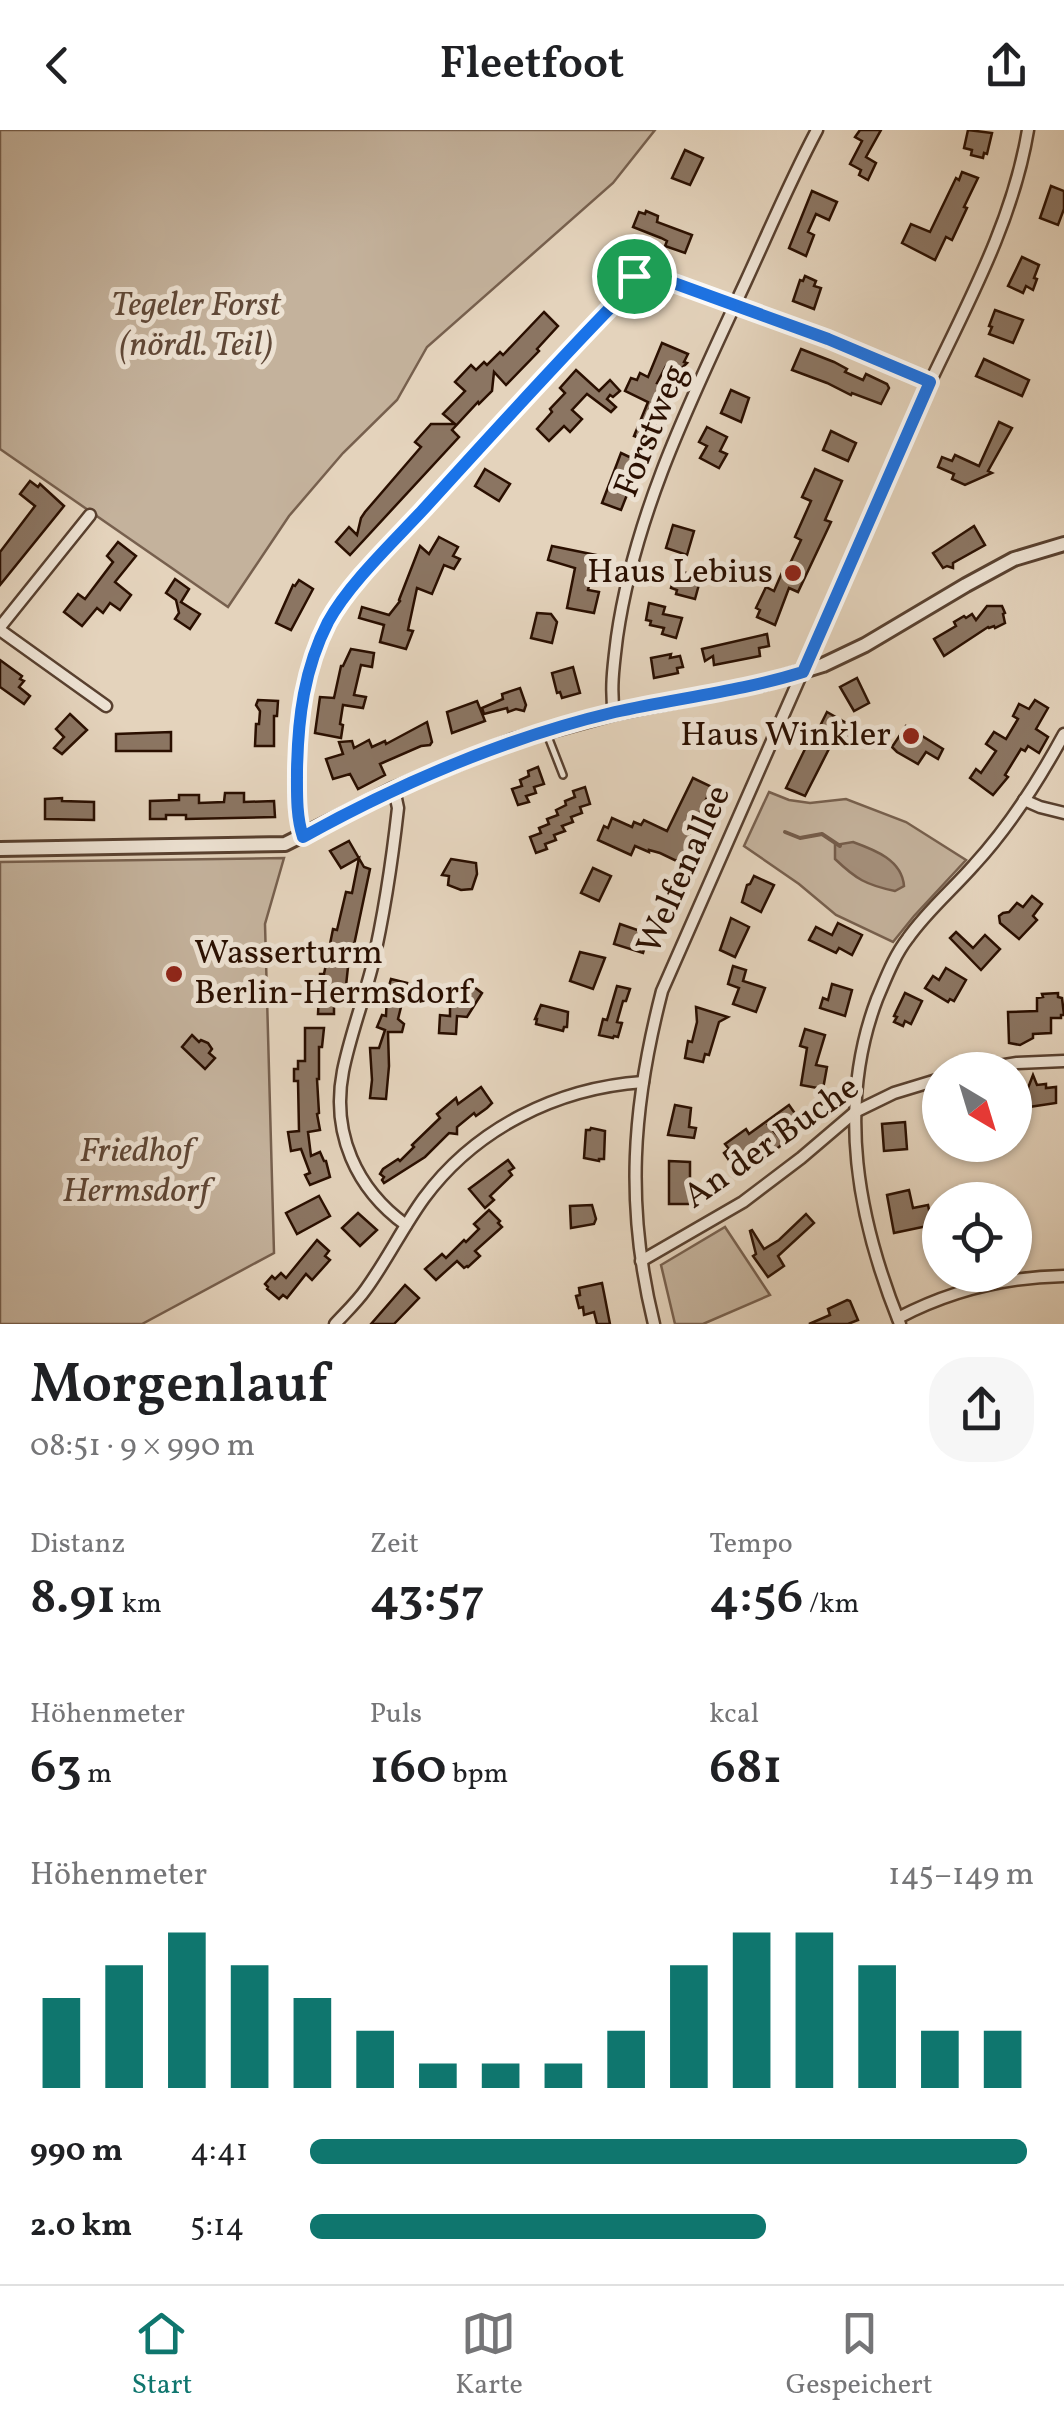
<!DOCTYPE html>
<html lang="de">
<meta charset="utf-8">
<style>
body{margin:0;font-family:Vollkorn,serif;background:#f6f6f6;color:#202124;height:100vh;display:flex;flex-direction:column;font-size:38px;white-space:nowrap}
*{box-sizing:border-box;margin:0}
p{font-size:32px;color:#757577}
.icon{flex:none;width:55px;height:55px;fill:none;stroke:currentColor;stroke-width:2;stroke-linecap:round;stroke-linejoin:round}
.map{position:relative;height:1194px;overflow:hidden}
.drawer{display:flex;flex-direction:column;background:#fff;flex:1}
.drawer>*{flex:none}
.needle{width:65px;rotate:142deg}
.tools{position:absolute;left:922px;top:922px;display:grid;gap:20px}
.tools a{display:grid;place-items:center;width:110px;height:110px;border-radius:50%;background:#fff;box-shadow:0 2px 8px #0004;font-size:50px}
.pin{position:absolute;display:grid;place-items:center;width:85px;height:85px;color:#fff;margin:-42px;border:5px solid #fff;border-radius:50%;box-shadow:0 2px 10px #0007}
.round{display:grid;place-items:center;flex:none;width:105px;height:105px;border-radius:40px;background:#f6f6f6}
.overview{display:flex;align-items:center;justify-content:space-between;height:170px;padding:0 30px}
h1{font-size:55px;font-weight:600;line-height:75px}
.stats{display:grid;grid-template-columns:repeat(3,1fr);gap:15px;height:170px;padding:10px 30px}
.stats div{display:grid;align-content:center}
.stats b{font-size:50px;font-weight:600}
.stats small{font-size:28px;font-weight:400}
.stats p{font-size:28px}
.chart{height:280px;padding:20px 30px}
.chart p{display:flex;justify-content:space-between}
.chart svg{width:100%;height:180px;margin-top:10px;stroke:#0f766e;stroke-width:6}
ul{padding:0 30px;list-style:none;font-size:32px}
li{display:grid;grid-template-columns:160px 120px 1fr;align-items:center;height:75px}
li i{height:25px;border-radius:12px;background:#0f766e}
header{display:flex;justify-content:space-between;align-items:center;height:130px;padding:0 30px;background:#fff;font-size:45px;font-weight:600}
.menu{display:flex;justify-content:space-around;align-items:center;height:140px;border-top:2px solid #e0e0e0;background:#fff;font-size:28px;color:#757577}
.menu a{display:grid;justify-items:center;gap:5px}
.menu .selected{color:#0f766e}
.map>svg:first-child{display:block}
.green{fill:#c4b29c;stroke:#77604e;stroke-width:2.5}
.water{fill:#a5907c;stroke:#745c4a;stroke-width:2.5}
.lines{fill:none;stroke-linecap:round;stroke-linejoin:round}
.stream{stroke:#745c4a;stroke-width:4}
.building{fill:#8b7562;stroke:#2a0f00;stroke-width:2.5}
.service-casing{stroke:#58402f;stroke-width:10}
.minor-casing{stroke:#58402f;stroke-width:15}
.tertiary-casing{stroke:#58402f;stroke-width:18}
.service{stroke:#ede2d3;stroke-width:5}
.minor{stroke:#ede2d3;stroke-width:10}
.tertiary{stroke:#ede2d3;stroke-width:12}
.route-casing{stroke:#fff;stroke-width:20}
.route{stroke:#1a73e8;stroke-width:12}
.poi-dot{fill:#8f2418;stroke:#ede2d3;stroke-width:4}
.labels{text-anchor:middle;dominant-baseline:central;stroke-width:10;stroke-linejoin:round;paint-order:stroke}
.park-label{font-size:35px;font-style:italic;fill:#604837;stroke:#ede2d3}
.street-label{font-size:35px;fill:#2a0f00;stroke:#ede2d3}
.poi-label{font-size:35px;fill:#2a0f00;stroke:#ede2d3;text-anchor:end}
</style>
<header><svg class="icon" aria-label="back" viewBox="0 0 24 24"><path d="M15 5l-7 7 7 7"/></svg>Fleetfoot<svg class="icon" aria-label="share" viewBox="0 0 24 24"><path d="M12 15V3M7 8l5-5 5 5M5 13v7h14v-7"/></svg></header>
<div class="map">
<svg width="1064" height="1194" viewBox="0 0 1064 1194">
<rect width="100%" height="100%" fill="#e4d3bc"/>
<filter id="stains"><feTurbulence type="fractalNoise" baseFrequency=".002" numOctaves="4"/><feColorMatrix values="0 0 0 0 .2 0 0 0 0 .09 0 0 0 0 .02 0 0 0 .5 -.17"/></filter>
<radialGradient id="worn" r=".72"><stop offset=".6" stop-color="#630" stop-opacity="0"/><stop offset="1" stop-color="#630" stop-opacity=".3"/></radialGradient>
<g class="green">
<polygon points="0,0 655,0 613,53 427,217 397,270 343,323 289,386 228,477 0,319"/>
<polygon points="769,662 789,670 810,673 846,669 906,692 966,730 914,786 893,812 836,785 799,754 744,716"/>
<polygon points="284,728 265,794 274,1123 142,1194 0,1194 0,732"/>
<polygon points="725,1097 770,1165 703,1194 675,1194 661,1135"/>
</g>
<path class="water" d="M853,712C875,720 902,730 904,756L895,761C866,755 856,749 835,729V715Z"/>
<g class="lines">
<polyline class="stream" points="785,702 800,708 822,704 840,716"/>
</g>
<g class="building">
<polygon points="860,0 881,0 866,27 876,33 868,50 859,45 861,40 850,34 862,11 855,7"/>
<polygon points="968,0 992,3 987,24 984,23 983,28 971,25 972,20 964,18"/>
<polygon points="685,20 703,28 690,55 672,48"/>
<polygon points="962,42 978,48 964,77 967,78 952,110 946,107 935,130 902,113 911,94 930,102 956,48 959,50"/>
<polygon points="1051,56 1064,61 1064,79 1058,95 1040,88"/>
<polygon points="812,61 837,72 829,90 816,84 808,102 814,105 806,126 789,118"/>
<polygon points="646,81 658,86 657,92 692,105 685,123 665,116 667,111 661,108 633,97 639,82 645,84"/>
<polygon points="1022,127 1039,135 1034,148 1037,149 1033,160 1026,156 1023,163 1008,156"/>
<polygon points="805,146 816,151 814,156 821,158 814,179 793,171 800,150 803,151"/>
<polygon points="995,180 1023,190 1013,213 989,204 992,197 989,196"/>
<polygon points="544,182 558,196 537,219 539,221 506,255 494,242 492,261 479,274 478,272 452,300 459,307 350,425 336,412 349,397 357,405 361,388 365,382 421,317 415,312 431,294 455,294 443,284 465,261 455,252 471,235 476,240 484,232 487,235 500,222 503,225"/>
<polygon points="662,213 688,224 684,232 687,233 679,241 666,236 657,253 667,257 657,278 651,281 663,286 646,334 636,330 645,310 634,306 648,272 625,261 631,248 637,250 640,243 648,247"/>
<polygon points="801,219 834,232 847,239 845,242 863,250 866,244 887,254 889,258 881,274 852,263 851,265 827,253 792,240"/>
<polygon points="984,229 1029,250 1022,266 976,246"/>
<polygon points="576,240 599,261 610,250 620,261 613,267 610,265 607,269 616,277 611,282 587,264 572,280 582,289 570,302 564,296 549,311 537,299 552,282 550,279 565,263 560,258"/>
<polygon points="731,260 749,268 741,292 721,283"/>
<polygon points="999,292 1012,298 988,341 992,343 965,355 952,349 954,344 938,337 942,327 952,331 955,325 979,336"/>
<polygon points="707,297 727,307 720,321 727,324 719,338 700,328 707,316 699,312"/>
<polygon points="831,301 856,313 848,331 823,320"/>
<polygon points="621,323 640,332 621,380 602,373"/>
<polygon points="485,339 510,354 499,371 475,356"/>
<polygon points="815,339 842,351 825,390 831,392 798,462 789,458 775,495 757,487 760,480 756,478 766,457 774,461 784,438 787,440 801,410 795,407 811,371 802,367"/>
<polygon points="30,351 38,357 40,354 64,376 0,455 0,422 35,376 20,364"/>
<polygon points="673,395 694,401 687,425 666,418"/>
<polygon points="974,396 985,415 953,433 953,438 947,436 943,438 933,423"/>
<polygon points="439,407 458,417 453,426 460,429 454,439 444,435 432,464 417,458 408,500 413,501 406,519 380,512 384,495 359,488 362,477 389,485 400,471 399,470 420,416 429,424"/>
<polygon points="118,412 136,426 115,452 131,465 120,480 110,473 103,483 97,478 82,496 64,482 78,464 85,469 113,432 107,426"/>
<polygon points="552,416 596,425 588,460 599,462 594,483 567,478 575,438 548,430"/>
<polygon points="676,440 701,447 695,469 676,464 677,460 671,458"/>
<polygon points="175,449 189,459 181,472 200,484 190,499 175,489 179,483 176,470 166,463"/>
<polygon points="299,450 313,459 291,500 276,493 293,455 295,456"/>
<polygon points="649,473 665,477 663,484 682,488 676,508 662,504 664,498 650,495 651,491 646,490"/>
<polygon points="987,476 1002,476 1005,483 1003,484 1005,493 995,498 994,496 989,498 988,497 944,526 934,509 956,496 954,492 964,486 966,488 972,484 976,490"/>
<polygon points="537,483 551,484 557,492 552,513 531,508"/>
<polygon points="767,504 769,516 759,518 760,526 714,535 713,526 705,531 702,519"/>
<polygon points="351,519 374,523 372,537 361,535 354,565 366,567 363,578 343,575 340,594 343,595 341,608 315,603 320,567 334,568 341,536 343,536"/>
<polygon points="671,524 670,528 680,526 683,537 677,538 678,543 654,548 651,528"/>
<polygon points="0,530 22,546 20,549 24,551 19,557 30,566 24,574 0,557"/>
<polygon points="573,537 580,563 562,568 560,562 557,563 552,543"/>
<polygon points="857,548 869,573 854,581 840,557"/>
<polygon points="520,558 526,575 524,581 516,579 508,582 507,578 484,584 482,578 503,569 502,564"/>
<polygon points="258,570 278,571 277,586 274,586 274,616 255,616 256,594 259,594 260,581 256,575"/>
<polygon points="1035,570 1048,578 1036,599 1048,607 1039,623 1028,616 1025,621 1021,619 1005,645 1008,647 993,665 970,648 976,639 981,643 996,621 986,614 994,602 1006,609 1018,589 1013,586 1019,574 1029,579"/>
<polygon points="477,571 485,591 452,603 447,582"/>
<polygon points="827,582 855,598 846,613 835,607 805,666 786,658 806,617 809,618"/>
<polygon points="70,584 87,600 62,624 54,618 64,607 56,599"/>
<polygon points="427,592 432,612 430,615 421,616 380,634 385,645 358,659 350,644 333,649 326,629 343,624 339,612 352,611 354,618 369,610 372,617 385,611 386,614"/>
<polygon points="906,596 943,619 938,629 926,622 918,634 897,622 892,617"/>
<polygon points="171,602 171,621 116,621 116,604"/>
<polygon points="538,637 544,654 534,657 536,663 526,666 529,672 518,675 512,659 522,656 520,650 529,646 528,641"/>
<polygon points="693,648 712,657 700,682 716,688 703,693 705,699 699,702 701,706 696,710 698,715 692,717 694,723 689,726 691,731 687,736 660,723 649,720 649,722 635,716 631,725 598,710 604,696 608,698 612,688 632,697 634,692 641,695 644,690 667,701"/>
<polygon points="585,657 590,674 580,677 582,683 571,687 573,692 562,696 565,701 554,705 556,710 545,714 547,719 536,723 530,707 541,703 539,698 549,694 547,689 558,685 556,680 566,675 565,671 575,667 573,661"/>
<polygon points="225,663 244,663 244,672 274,671 275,687 186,689 186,685 166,685 166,689 150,689 150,671 179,670 179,665 199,665 199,673 224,672"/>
<polygon points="62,668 62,671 94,672 94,690 45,689 45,669"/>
<polygon points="349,711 364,737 370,739 354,815 343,816 338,836 348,837 346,856 334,855 334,884 318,884 320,844 324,844 333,799 337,800 346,762 352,763 359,728 341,738 330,721"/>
<polygon points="451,729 476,733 477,744 472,759 461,760 448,755 449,746 442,745"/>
<polygon points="593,738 611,746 599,771 581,763"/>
<polygon points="754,746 774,755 761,782 742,772 747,755 750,754"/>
<polygon points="1032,766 1042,774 1033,786 1037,790 1019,809 1000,793 999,786 1003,783 1009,782 1017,773 1023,777"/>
<polygon points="731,788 749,797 735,827 720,820"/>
<polygon points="838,793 862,805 852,825 839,818 836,823 809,810 816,797 832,805"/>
<polygon points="620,794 649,804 643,823 614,814"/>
<polygon points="956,802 973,818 985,805 1000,819 981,840 950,808"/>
<polygon points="580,822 605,828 593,859 570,851"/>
<polygon points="733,836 746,840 743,851 765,858 756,882 733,874 739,858 728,854"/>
<polygon points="946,838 966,850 954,871 950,869 948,872 925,858 933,846 939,850"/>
<polygon points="391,849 407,853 398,889 404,894 402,902 388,902 389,936 386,969 370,968 372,950 370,918 379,918 385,900 377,897 382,885 386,886 387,863"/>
<polygon points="470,854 482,863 467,887 457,886 456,904 439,903 440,885 450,886 450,863 463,864"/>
<polygon points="832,854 852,860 845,886 820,878 823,868 828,870"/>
<polygon points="617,856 630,859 626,871 623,871 617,892 622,893 618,907 614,906 613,908 599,905 603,889 607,890"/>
<polygon points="905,863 922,871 911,894 905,891 903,896 894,892 897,887 894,886"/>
<polygon points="1058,863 1058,867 1062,868 1064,885 1061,885 1061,888 1051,888 1051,903 1033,904 1033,908 1020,915 1009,913 1008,882 1037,881 1037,868 1043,867 1042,864"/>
<polygon points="541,875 568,882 567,897 564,897 563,901 536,894 537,889 535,889"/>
<polygon points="696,877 728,887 719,892 709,925 705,924 703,932 685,928 688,911 692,912 697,892"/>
<polygon points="305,898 324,898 322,917 319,917 319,949 317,949 319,983 317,984 320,1000 308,1002 311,1026 320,1022 324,1031 326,1031 330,1047 310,1055 305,1045 310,1043 301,1019 291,1021 288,1002 299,1001 298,951 294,951 294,939 298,939 298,931 305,931"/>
<polygon points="805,899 825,905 816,935 827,937 823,959 801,955 807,918 800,916"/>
<polygon points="192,905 199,912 201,910 208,913 212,919 209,923 215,928 205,939 182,917"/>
<polygon points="1033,945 1037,955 1046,954 1046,958 1056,957 1056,973 1029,977 1028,958"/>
<polygon points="481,957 492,973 487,978 476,986 474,983 457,997 457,1004 449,1003 425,1027 384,1053 382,1050 384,1047 380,1044 383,1039 398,1029 400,1031 414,1017 412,1015 440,988 437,984 456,968 458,974"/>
<polygon points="675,975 691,978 689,997 696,998 694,1008 668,1005"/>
<polygon points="789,975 801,992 795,995 795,1001 769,996 784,1013 774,1021 764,1009 748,1020 753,1026 748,1029 750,1033 742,1038 740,1035 735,1039 724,1023 729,1019 725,1014 746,999 749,1004"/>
<polygon points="905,992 907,1019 884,1021 882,994"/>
<polygon points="591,998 605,1001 604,1029 599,1029 599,1031 584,1028 586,1000 590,1000"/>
<polygon points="508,1030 514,1038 509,1041 512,1045 490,1066 494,1070 485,1078 469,1059"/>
<polygon points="669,1031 690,1032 690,1074 669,1074"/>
<polygon points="909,1060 913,1078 928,1075 932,1095 894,1103 887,1065"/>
<polygon points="319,1066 330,1086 297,1104 286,1083"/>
<polygon points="592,1075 596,1089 594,1094 571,1098 570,1076"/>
<polygon points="489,1080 500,1091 498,1093 502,1097 475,1121 480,1126 468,1137 467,1136 464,1138 457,1131 436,1150 425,1139 442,1124 446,1128 464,1110 466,1112 479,1099 474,1094"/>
<polygon points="358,1083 377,1100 360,1116 342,1098"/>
<polygon points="806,1084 814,1093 778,1126 784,1136 768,1147 753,1126 756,1124 750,1101 752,1100 764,1119 779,1110"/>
<polygon points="317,1110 329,1121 325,1126 330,1130 312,1150 306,1144 287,1168 283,1165 279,1169 267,1159 268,1157 265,1154 272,1146 275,1149 281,1143 286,1148"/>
<polygon points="602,1153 604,1163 610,1194 597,1194 594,1182 584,1185 583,1177 579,1178 576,1166 580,1165 579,1158"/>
<polygon points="405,1155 419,1168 394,1194 371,1194"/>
<polygon points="847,1170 850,1171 858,1190 848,1194 809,1194 830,1185 828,1179"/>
</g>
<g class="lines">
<defs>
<polyline id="service" points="547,604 563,645"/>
<g id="minor">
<polyline points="611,129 828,209 930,252"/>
<polyline points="0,497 90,385"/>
<polyline points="0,500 106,576"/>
<path d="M614,583C610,558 614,532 617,507C635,381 693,266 746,151C769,101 791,49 817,0"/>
<path d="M394,659L398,678C392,732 384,785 372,837C363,872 350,906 343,941C331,1003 356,1059 406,1095"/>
<polyline points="1024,670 1040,677 1064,683"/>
<path d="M303,707C297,688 297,667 297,647C298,593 302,541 328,492C346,456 392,413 421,382C484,313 547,244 612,176L638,140"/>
<polyline points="974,940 1017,933 1064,931"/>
<polyline points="641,1131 743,1072 801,1028 855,982 894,963 940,949"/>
<path d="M898,1188C951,1160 1004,1147 1064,1146"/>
<path d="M335,1194C345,1183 357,1172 366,1159C387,1130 403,1097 424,1068C476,998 557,958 643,952"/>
<path d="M654,1194C625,1077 632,977 662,861C746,670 830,480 913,289C955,195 1011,103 1028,0"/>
<path d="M900,1194C858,1090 836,977 877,869C886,848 894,826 908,808C927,781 952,760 974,735C1010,696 1039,650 1064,604"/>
</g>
<polyline id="tertiary" points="0,719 285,714 394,659 512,611 614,583 765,553 823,535 865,515 966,455 1014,429 1064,414"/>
</defs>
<use href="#service" class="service-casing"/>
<use href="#minor" class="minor-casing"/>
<use href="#tertiary" class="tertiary-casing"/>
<use href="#service" class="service"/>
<use href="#minor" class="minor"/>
<use href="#tertiary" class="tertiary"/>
</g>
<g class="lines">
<defs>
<path id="route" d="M638,140L828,209L930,252L803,542C742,561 678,568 615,582C505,608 402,652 303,707C296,686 297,662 297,640C298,588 304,539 328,492C348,455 391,414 421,382C484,313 546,244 612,176Z"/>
</defs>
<use href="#route" class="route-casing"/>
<use href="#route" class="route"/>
</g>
<g class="poi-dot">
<circle cx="793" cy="443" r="10"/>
<circle cx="911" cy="606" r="10"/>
<circle cx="174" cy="844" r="10"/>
</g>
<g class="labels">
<g class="park-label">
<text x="196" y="176">Tegeler Forst<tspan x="196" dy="40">(nördl. Teil)</tspan></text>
<text x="136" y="1022">Friedhof<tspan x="136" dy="40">Hermsdorf</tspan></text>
</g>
<g class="street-label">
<text transform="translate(652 301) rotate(-68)">Forstweg</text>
<text transform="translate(685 740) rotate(-66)">Welfenallee</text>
<text transform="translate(772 1013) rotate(-35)">An der Buche</text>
</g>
<g class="poi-label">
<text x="773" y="443">Haus Lebius</text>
<text x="891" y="606">Haus Winkler</text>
<text x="194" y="824" text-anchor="start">Wasserturm<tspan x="194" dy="40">Berlin-Hermsdorf</tspan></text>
</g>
</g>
<rect width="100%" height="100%" filter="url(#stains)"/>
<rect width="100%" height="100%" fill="url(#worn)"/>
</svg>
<div class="tools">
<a><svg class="needle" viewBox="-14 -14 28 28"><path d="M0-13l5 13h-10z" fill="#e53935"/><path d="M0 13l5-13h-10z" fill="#757577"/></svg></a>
<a><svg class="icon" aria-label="locate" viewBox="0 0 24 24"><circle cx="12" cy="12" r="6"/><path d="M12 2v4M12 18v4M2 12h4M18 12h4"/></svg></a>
</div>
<div class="pin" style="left:634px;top:146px;background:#1e9e55"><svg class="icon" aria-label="arrive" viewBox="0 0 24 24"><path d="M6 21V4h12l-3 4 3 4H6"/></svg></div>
</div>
<section class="drawer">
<div class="overview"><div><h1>Morgenlauf</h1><p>08:51 · 9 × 990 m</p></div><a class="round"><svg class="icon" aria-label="share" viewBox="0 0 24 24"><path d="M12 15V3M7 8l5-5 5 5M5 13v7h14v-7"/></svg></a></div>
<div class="stats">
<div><p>Distanz</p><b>8.91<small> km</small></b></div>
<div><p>Zeit</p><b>43:57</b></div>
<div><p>Tempo</p><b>4:56<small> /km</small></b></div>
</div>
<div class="stats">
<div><p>Höhenmeter</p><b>63<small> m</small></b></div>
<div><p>Puls</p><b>160<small> bpm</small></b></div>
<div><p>kcal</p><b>681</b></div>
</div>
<div class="chart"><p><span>Höhenmeter</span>145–149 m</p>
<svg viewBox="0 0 160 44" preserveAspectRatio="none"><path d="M5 44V22M15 44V14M25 44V6M35 44V14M45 44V22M55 44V30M65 44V38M75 44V38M85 44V38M95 44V30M105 44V14M115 44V6M125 44V6M135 44V14M145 44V30M155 44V30"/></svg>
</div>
<ul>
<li><b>990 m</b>4:41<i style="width:99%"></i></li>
<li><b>2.0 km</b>5:14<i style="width:63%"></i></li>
</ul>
</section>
<nav class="menu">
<a class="selected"><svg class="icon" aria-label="home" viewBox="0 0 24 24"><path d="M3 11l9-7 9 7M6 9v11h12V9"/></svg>Start</a>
<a><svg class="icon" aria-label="map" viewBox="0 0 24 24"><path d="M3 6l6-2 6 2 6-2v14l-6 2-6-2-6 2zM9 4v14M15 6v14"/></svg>Karte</a>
<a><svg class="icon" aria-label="saved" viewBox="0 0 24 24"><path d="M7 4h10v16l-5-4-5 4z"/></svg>Gespeichert</a>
</nav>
